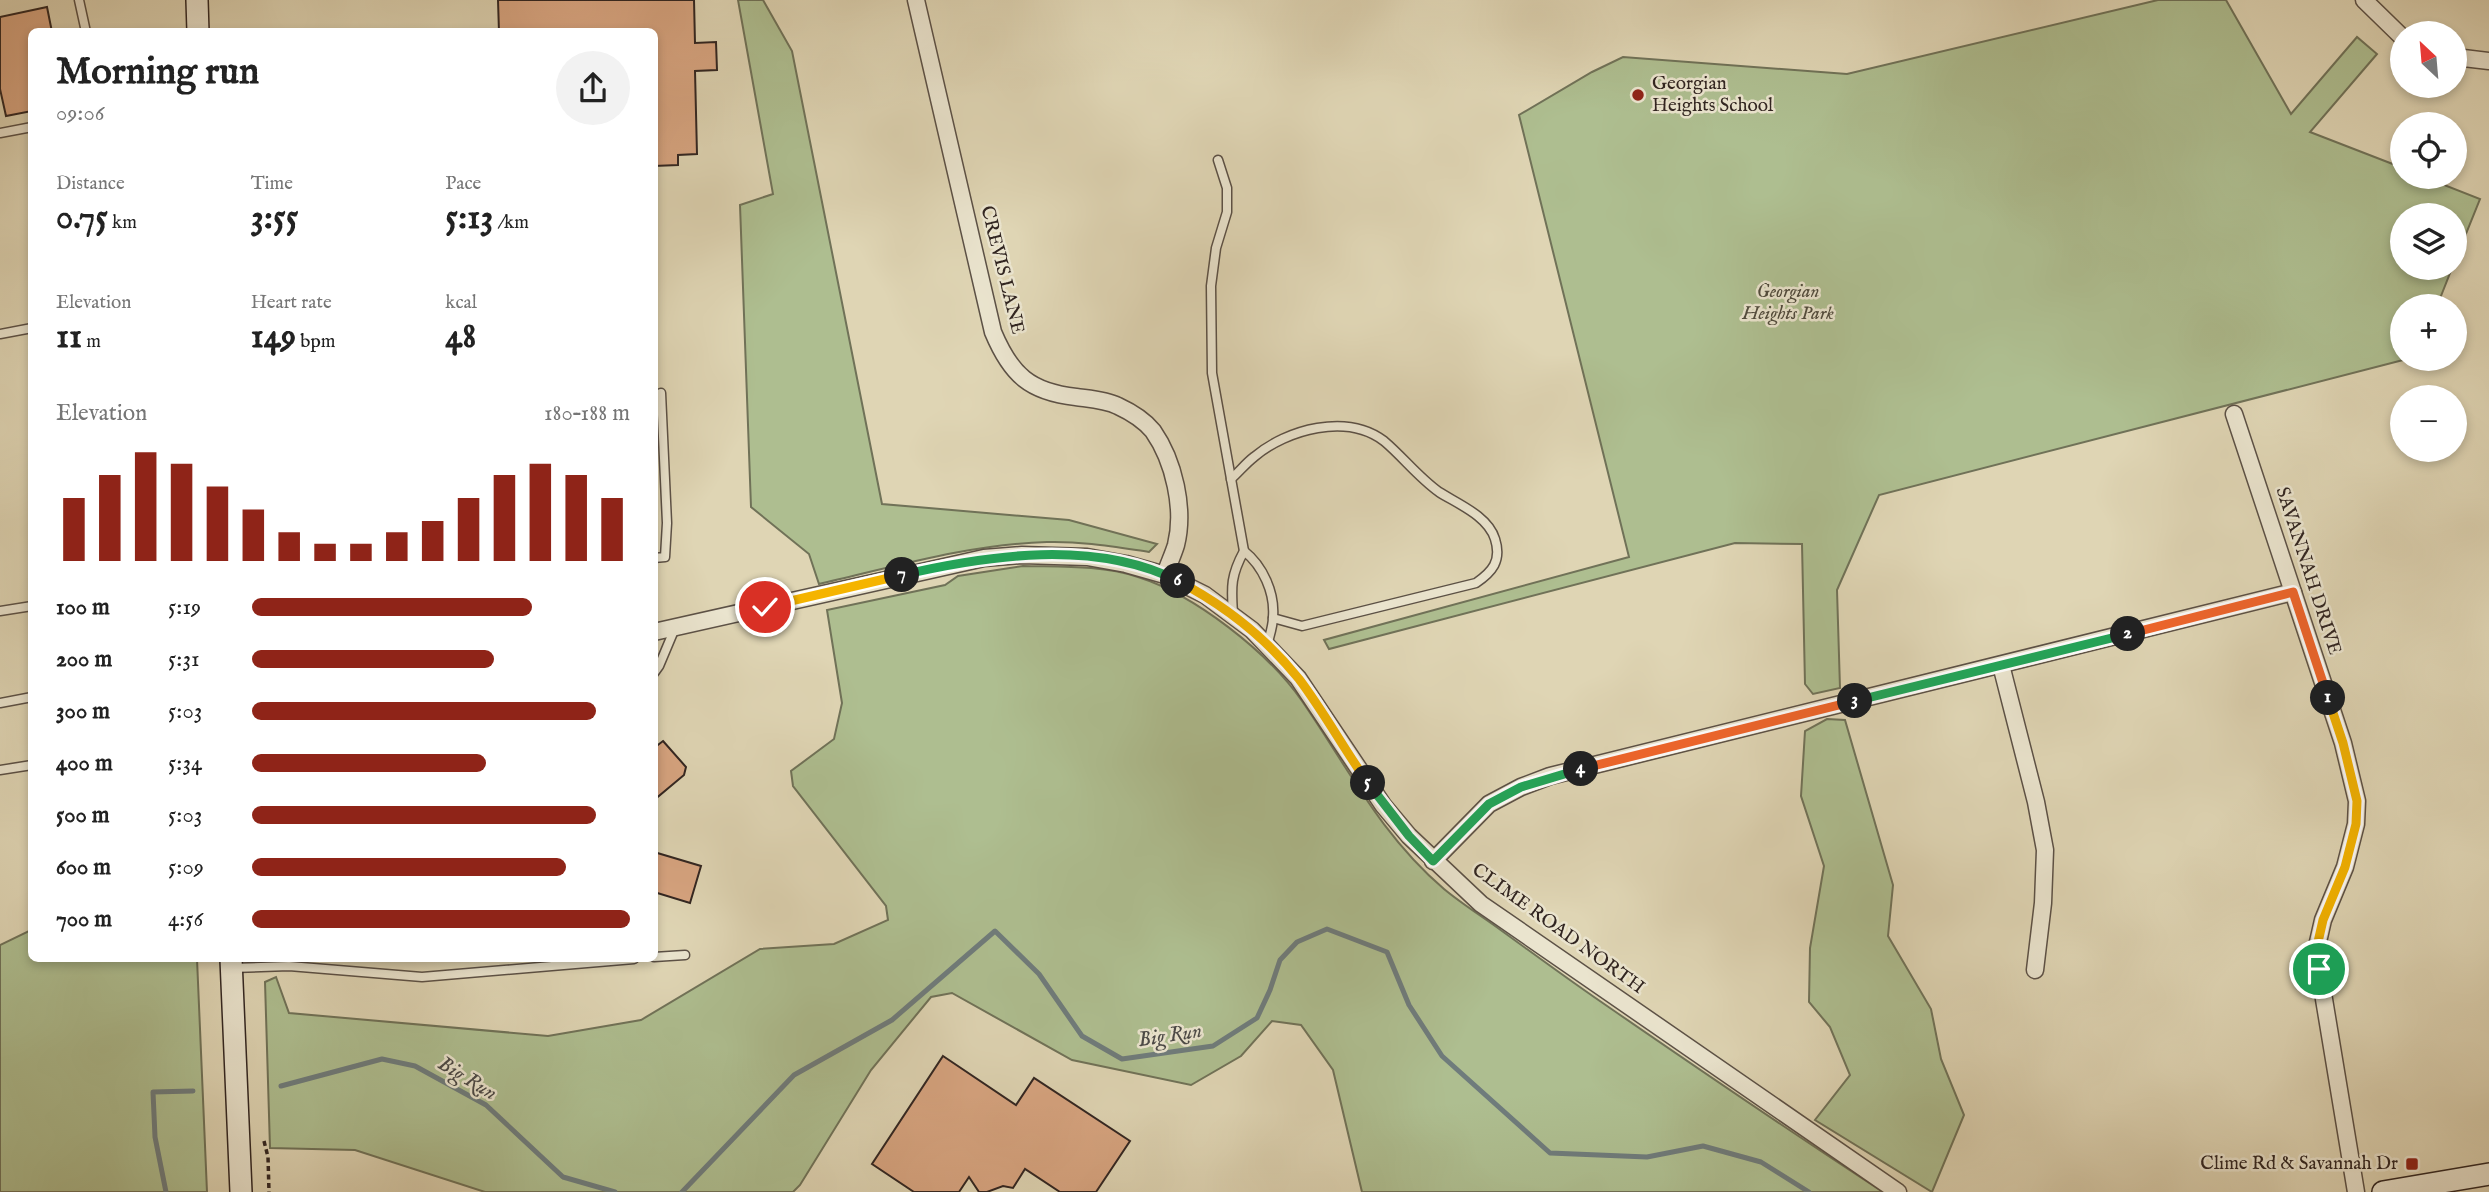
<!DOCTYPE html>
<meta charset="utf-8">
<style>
body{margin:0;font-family:"IM FELL English",serif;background:#f2f2f2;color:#222;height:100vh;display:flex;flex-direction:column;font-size:26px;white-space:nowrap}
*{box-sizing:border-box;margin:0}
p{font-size:23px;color:#767676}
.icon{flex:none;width:38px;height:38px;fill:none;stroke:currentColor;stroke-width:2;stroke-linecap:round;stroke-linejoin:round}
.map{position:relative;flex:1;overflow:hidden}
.sheet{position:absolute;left:28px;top:28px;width:630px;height:934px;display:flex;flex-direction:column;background:#fff;border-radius:10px;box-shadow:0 4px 10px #0003}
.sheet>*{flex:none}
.needle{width:46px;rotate:334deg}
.buttons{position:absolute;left:2390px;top:21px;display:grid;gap:14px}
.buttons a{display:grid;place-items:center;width:77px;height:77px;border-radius:50%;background:#fff;box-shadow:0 4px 10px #0003;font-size:35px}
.pin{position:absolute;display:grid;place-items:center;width:60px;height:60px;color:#fff;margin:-30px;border:4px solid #fff;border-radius:50%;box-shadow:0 2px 7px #0007}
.km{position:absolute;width:35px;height:35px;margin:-18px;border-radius:50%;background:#222;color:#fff;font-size:19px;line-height:35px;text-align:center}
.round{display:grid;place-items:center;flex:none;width:74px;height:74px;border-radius:37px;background:#f2f2f2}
.head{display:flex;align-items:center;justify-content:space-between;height:119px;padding:0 28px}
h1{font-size:38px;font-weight:700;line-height:52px}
.metrics{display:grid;grid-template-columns:repeat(3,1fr);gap:10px;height:119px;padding:7px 28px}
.metrics div{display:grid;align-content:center}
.metrics b{font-size:35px;font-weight:700}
.metrics small{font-size:19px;font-weight:400}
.metrics p{font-size:19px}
.chart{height:196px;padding:14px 28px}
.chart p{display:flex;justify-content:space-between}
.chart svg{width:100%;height:126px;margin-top:7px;stroke:#8f2418;stroke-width:6}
ul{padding:0 28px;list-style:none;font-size:23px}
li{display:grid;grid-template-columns:112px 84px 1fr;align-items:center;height:52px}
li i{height:18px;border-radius:9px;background:#8f2418}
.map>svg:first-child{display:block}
.green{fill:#aebe90;stroke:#707258;stroke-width:2}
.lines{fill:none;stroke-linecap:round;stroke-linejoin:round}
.stream{stroke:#6f7c7c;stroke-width:5}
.building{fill:#d8a581;stroke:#312521;stroke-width:2}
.lane-casing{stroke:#5c5146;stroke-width:11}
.street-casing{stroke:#5c5146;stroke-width:19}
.secondary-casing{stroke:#312521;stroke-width:24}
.path{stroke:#312521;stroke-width:3.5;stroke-dasharray:5 3.5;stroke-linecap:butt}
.lane{stroke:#eae4ce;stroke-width:8}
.street{stroke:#eae4ce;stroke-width:16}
.secondary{stroke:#eae4ce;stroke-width:21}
.split-1-casing{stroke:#fff;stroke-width:14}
.split-2-casing{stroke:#fff;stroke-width:14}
.split-3-casing{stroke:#fff;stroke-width:14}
.split-4-casing{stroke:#fff;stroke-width:14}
.split-5-casing{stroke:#fff;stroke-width:14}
.split-6-casing{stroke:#fff;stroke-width:14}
.split-7-casing{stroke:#fff;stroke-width:14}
.split-8-casing{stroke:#fff;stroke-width:14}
.split-1{stroke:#f5b400;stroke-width:9}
.split-2{stroke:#f0652b;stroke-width:9}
.split-3{stroke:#22a559;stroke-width:9}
.split-4{stroke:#f0652b;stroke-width:9}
.split-5{stroke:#22a559;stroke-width:9}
.split-6{stroke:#f5b400;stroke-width:9}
.split-7{stroke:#22a559;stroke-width:9}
.split-8{stroke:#f5b400;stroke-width:9}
.poi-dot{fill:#8f2418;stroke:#eae4ce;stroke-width:2.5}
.labels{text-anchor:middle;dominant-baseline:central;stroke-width:5;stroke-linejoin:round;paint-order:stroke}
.poi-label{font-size:19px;fill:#312521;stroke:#eae4ce;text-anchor:start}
.street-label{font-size:19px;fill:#312521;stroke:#eae4ce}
.park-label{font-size:19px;font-style:italic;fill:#504b3d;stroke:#eae4ce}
.water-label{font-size:21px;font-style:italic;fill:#4b4947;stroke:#eae4ce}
</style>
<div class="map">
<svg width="2489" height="1192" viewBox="0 0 2489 1192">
<rect width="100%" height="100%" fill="#dfd5b4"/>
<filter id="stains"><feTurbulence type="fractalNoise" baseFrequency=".00286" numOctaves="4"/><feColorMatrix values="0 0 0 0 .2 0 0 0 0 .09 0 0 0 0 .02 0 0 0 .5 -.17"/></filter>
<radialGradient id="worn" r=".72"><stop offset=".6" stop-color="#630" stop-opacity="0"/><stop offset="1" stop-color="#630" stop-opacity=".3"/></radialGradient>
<g class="green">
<path d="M738,0H763L792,51L882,504L1069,520L1157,544L1149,552C1115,547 1081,541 1047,542C970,544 893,567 819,584L809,554L751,507L740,205L773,194Z"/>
<polygon points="2158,0 2226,0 2291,114 2357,37 2377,54 2310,132 2403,168 2403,177 2424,177 2480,199 2455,261 2455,215 2403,215 2403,268 2452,268 2437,306 2403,306 2403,359 2407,359 1879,495 1837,590 1840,688 1813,694 1805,684 1802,544 1735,543 1329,649 1324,640 1629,557 1519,115 1592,72 1623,57 1847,74"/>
<path d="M1023,566C1061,567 1101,565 1138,577C1195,595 1268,652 1302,701C1349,769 1380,834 1444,889C1462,904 1483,917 1502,931C1538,957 1573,983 1610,1008C1700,1070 1791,1132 1883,1192H1362L1333,1070L1301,1025L1272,1021L1241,1056L1191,1085L1072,1060L952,993L931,997L871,1070L800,1185L793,1192H485L355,1150L270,1148L265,982L276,977L289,1013L548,1036L641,1020L760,949L834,944L888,920L886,906L793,786L791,771L834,739L842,703L827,610L945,585L958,576Z"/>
<polygon points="1827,719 1845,720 1893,885 1888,936 1931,1009 1941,1059 1964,1115 1932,1192 1815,1120 1850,1075 1830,1027 1809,1002 1810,948 1824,866 1801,796 1805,731"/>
<polygon points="31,930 32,959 197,959 207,1192 0,1192 0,945"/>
</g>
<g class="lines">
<g class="stream">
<polyline points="281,1086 382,1059 415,1066 486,1105 563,1177 615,1192"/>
<polyline points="166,1192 155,1137 153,1092 193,1091"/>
<polyline points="682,1192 794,1075 892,1020 995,931 1039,974 1082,1036 1122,1059 1213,1046 1257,1018 1270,990 1280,960 1297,942 1327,929 1387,952 1409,1005 1442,1056 1550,1153 1647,1157 1703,1146 1761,1162 1809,1192"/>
</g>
</g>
<g class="building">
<polygon points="498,0 694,0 695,43 716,42 717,70 695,71 697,154 678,155 678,165 654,166 654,32 499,32"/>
<polygon points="47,7 52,32 32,32 32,111 6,116 0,89 0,17"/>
<polygon points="663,741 686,767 684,775 654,800 654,748"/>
<polygon points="654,852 701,866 690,903 654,892"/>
<polygon points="943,1056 1016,1105 1034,1078 1130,1141 1096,1192 1060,1192 1025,1169 1013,1188 1003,1186 987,1192 979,1192 969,1177 959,1192 914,1192 872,1164"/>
</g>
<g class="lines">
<defs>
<g id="lane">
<polyline points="79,0 86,32"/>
<polyline points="0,133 32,127"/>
<path d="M1218,160L1227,188V212L1216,248L1211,286L1212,373L1244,551C1231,575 1231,586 1233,613"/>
<polyline points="0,334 32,328"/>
<path d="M1231,479C1239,472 1246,463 1254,457C1287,429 1347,413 1384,441C1403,457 1418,477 1439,492C1458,504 1488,516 1495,539C1502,561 1492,572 1476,583L1302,626L1273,618"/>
<path d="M1244,551C1263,566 1275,593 1273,617C1273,627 1269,637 1267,646"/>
<polyline points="654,558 665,557 667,523 661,393"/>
<polyline points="0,611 32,606"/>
<polyline points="654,673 659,666 675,628"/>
<polyline points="0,703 32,697"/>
<polyline points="0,770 32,765"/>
<polyline points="654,957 685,955"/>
<polyline points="232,968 289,966 422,977 634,959"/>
</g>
<g id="street">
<path d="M916,0L993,332C1011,375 1030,392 1076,397C1090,399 1106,400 1118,406C1131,412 1144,420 1153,431C1174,461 1185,509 1176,545C1173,555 1168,565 1165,575"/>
<polyline points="2364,0 2403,38"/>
<polyline points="2455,57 2489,61"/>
<polyline points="2234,414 2343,743 2357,801 2356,824 2345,867 2323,920 2318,942 2319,969 2356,1192"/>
<polyline points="654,632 984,558 1022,555 1087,557 1126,564 1165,575 1205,595 1252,630 1298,678 1383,805 1409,836 1481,904 1898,1192"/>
<polyline points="2001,665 2036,802 2045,850 2043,903 2035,970"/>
<polyline points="1433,861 1489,804 1521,787 1550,776 2293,592"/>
</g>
<g id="secondary">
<polyline points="197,0 198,32"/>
<polyline points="231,959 241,1192"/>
<polyline points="2383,1192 2489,1174"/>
</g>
</defs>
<use href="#lane" class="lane-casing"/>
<use href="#street" class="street-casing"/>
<use href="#secondary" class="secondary-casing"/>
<polyline class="path" points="264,1141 268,1157 269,1192"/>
<use href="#lane" class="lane"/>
<use href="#street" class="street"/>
<use href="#secondary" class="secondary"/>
</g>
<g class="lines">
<defs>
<polyline id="split-1" points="2319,969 2318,942 2323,920 2345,867 2356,824 2357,801 2343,743 2328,698"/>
<polyline id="split-2" points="2128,634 2293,592 2328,698"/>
<polyline id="split-3" points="1855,701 2128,634"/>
<polyline id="split-4" points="1581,769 1855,701"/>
<polyline id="split-5" points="1368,783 1409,836 1433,861 1489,804 1521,787 1581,769"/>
<path id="split-6" d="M1178,581C1224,605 1266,638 1299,679C1324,712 1344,749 1368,783"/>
<path id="split-7" d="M902,575C988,555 1095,539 1178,581"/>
<polyline id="split-8" points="765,607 902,575"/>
</defs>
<use href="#split-1" class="split-1-casing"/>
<use href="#split-2" class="split-2-casing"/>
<use href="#split-3" class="split-3-casing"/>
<use href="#split-4" class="split-4-casing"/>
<use href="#split-5" class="split-5-casing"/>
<use href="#split-6" class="split-6-casing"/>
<use href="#split-7" class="split-7-casing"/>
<use href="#split-8" class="split-8-casing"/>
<use href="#split-1" class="split-1"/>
<use href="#split-2" class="split-2"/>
<use href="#split-3" class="split-3"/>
<use href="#split-4" class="split-4"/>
<use href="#split-5" class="split-5"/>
<use href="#split-6" class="split-6"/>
<use href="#split-7" class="split-7"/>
<use href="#split-8" class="split-8"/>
</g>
<g class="poi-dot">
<circle cx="1638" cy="95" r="7"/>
<rect x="2405" y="1157" width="14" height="14" rx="3.5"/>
</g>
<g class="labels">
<g class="poi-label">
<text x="1652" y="84">Georgian<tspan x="1652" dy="22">Heights School</tspan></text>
<text x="2398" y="1164" text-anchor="end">Clime Rd &amp; Savannah Dr</text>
</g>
<g class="street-label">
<text transform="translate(1002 270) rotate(76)">CREVIS LANE</text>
<text transform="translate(2308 571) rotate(72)">SAVANNAH DRIVE</text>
<text transform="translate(1558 929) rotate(36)">CLIME ROAD NORTH</text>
</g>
<g class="park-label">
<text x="1788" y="292">Georgian<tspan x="1788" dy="22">Heights Park</tspan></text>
</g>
<g class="water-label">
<text transform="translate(1170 1036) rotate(-9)">Big Run</text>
<text transform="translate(467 1079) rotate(31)">Big Run</text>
</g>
</g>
<rect width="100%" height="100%" filter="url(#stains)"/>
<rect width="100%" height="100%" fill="url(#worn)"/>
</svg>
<div class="buttons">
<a><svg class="needle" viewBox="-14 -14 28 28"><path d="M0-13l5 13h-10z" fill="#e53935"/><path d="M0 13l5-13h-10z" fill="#767676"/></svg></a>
<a><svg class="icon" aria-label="locate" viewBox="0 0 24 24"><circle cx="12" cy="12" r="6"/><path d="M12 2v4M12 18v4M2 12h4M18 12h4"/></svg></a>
<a><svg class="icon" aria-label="layers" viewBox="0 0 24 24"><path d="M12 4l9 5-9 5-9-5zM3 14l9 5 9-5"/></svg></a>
<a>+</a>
<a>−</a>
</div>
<div class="pin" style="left:2319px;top:969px;background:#1e9e55"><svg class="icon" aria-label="arrive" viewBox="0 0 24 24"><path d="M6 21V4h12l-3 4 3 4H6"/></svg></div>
<div class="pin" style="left:765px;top:607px;background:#d93025"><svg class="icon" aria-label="check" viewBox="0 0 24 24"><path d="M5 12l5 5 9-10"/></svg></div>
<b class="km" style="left:2328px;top:698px">1</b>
<b class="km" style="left:2128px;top:634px">2</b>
<b class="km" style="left:1855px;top:701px">3</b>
<b class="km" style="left:1581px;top:769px">4</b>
<b class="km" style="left:1368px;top:783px">5</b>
<b class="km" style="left:1178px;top:581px">6</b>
<b class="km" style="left:902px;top:575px">7</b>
<section class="sheet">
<div class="head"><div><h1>Morning run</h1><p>09:06</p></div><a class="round"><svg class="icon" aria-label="share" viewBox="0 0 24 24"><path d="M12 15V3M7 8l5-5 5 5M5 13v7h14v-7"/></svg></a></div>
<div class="metrics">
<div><p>Distance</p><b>0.75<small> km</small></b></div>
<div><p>Time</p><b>3:55</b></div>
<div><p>Pace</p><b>5:13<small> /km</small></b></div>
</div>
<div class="metrics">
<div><p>Elevation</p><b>11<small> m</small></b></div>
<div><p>Heart rate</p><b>149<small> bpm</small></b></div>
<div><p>kcal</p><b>48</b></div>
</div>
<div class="chart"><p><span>Elevation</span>180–188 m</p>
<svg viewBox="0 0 160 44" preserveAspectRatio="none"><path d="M5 44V22M15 44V14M25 44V6M35 44V10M45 44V18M55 44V26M65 44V34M75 44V38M85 44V38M95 44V34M105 44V30M115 44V22M125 44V14M135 44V10M145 44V14M155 44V22"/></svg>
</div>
<ul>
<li><b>100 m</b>5:19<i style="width:74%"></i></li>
<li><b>200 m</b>5:31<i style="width:64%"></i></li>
<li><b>300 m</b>5:03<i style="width:91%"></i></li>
<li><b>400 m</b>5:34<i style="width:62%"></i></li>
<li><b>500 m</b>5:03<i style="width:91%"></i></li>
<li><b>600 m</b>5:09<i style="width:83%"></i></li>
<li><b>700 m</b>4:56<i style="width:100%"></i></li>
</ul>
</section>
</div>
